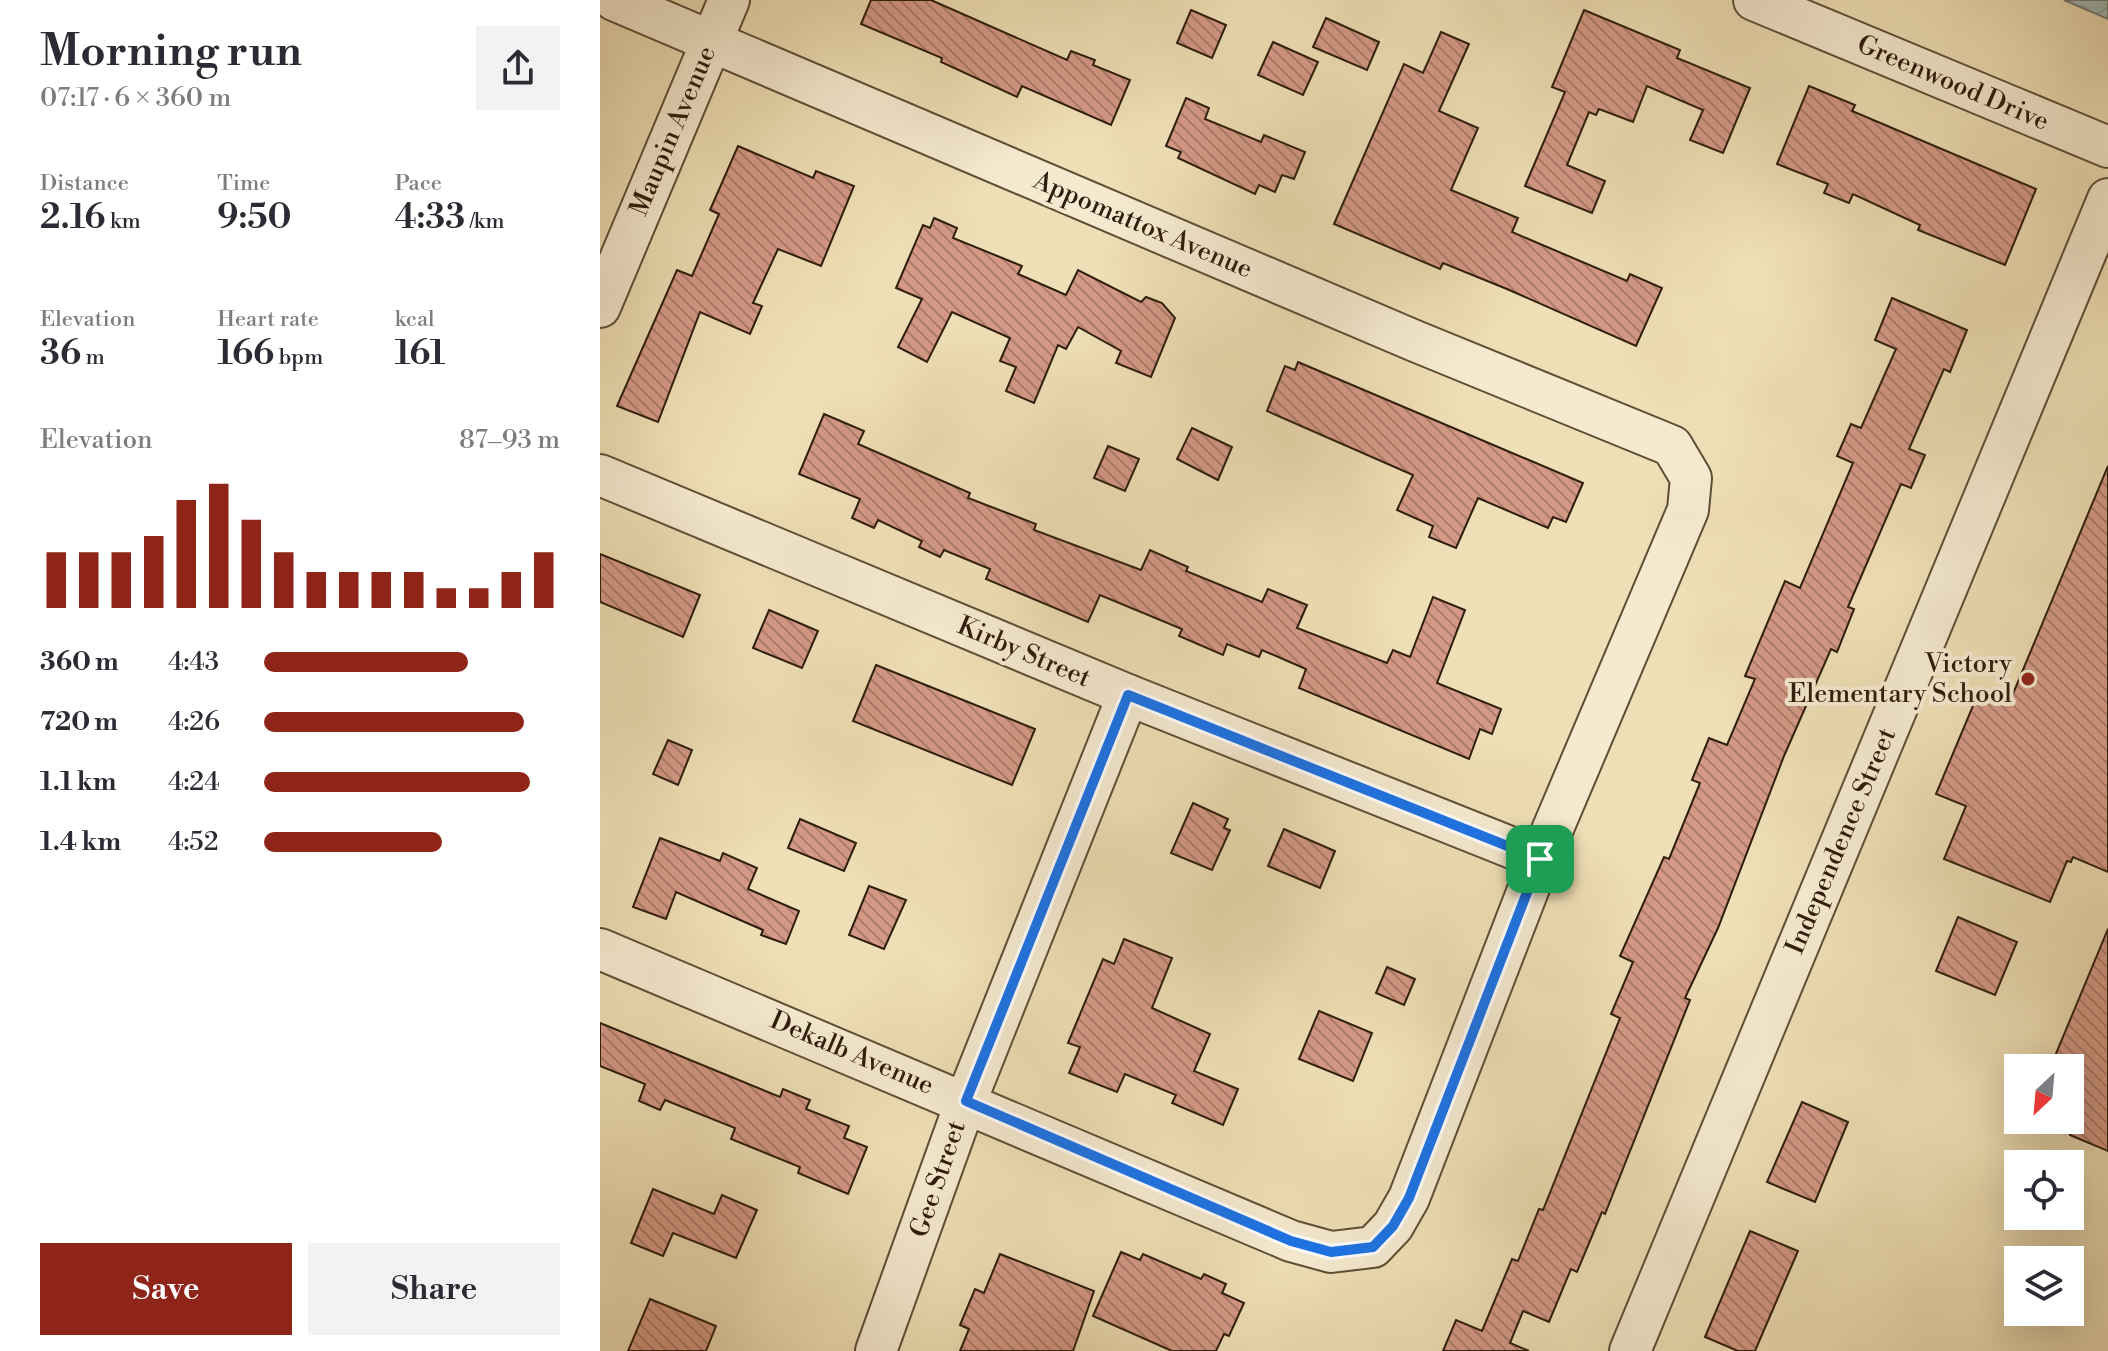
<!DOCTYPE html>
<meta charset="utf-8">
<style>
body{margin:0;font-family:"Libre Bodoni",serif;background:#f2f2f3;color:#2b2b33;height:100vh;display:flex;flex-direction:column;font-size:30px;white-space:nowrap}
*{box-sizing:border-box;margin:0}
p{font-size:26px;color:#7c7c81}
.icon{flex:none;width:44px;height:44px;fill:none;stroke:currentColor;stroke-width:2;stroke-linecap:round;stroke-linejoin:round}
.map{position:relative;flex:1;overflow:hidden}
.drawer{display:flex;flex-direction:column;background:#fff;width:600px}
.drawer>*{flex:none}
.needle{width:52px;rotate:206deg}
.controls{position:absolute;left:1404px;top:1054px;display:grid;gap:16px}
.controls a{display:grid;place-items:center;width:80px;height:80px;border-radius:0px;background:#fff;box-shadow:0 8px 32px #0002;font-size:40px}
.pin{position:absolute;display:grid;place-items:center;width:68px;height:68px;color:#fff;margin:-34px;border-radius:16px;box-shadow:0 4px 12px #0006}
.round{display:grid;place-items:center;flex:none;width:84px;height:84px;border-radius:0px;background:#f2f2f3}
.headline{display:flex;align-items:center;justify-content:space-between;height:136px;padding:0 40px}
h1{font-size:44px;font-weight:600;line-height:60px}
.figures{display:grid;grid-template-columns:repeat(3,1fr);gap:12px;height:136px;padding:8px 40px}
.figures div{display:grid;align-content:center}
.figures b{font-size:34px;font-weight:600}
.figures small{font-size:22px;font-weight:400}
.figures p{font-size:22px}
.chart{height:224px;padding:16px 40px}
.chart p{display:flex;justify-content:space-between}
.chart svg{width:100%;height:144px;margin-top:8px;stroke:#8f2418;stroke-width:6}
.primary-button{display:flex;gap:16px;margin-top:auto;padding:16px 40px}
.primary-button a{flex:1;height:92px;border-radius:0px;background:#8f2418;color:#fff;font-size:32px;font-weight:600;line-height:92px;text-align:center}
.primary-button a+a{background:#f2f2f3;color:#2b2b33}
ul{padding:0 40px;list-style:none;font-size:26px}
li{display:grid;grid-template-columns:128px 96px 1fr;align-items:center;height:60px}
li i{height:20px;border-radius:10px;background:#8f2418}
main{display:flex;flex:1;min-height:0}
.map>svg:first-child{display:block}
.water{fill:url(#water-waves);stroke:#717b73;stroke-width:2}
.building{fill:url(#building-back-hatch);stroke:#2e1d0c;stroke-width:2}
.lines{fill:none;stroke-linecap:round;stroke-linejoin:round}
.minor-casing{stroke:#5e4e36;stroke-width:44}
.minor{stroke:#f5ead0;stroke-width:40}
.route-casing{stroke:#fff;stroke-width:16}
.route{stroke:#1a73e8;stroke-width:10}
.poi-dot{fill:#8f2418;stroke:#f5ead0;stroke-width:3}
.labels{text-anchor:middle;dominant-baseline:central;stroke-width:8;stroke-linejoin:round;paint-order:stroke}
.street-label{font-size:26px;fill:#2e1d0c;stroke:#f5ead0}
.poi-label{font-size:26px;fill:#2e1d0c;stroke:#f5ead0;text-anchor:end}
</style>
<main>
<section class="drawer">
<div class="headline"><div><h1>Morning run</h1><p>07:17 · 6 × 360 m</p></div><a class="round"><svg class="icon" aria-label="share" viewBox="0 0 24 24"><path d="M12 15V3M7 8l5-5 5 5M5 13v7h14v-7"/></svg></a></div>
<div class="figures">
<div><p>Distance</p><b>2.16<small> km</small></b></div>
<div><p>Time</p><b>9:50</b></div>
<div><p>Pace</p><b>4:33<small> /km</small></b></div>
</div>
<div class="figures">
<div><p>Elevation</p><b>36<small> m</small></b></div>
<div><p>Heart rate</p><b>166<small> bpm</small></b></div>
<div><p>kcal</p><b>161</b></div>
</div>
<div class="chart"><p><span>Elevation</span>87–93 m</p>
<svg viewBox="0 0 160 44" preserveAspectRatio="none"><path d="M5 44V27M15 44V27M25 44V27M35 44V22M45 44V11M55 44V6M65 44V17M75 44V27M85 44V33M95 44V33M105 44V33M115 44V33M125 44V38M135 44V38M145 44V33M155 44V27"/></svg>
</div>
<ul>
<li><b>360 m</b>4:43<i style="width:69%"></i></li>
<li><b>720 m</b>4:26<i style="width:88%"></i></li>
<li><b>1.1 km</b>4:24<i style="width:90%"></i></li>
<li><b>1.4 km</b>4:52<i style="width:60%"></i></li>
</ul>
<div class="primary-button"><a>Save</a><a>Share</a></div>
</section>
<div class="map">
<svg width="1508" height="1351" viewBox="0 0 1508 1351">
<defs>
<pattern id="water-waves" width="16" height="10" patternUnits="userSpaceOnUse" patternTransform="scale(2)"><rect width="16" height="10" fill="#9dbab8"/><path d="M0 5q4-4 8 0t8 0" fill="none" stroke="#889f9d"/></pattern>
<pattern id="building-back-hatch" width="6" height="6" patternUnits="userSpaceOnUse" patternTransform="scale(2)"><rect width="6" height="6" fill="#d49986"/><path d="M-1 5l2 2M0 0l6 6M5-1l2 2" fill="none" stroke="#ac7c6c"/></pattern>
</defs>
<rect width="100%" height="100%" fill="#efdfb6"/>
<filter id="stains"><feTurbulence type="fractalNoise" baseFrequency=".0025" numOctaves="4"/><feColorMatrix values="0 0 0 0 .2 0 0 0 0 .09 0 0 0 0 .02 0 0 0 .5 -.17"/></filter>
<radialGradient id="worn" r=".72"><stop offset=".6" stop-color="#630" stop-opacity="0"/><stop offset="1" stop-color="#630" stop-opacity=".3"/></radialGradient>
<polygon class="water" points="1464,0 1508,0 1508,19"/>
<g class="building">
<polygon points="271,0 331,0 467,60 471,51 495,60 493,65 530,80 511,125 422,86 417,97 341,62 342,58 261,24"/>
<polygon points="591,10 626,25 612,58 577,43"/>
<polygon points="984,10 1080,50 1077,58 1150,88 1123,153 1090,140 1103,110 1047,86 1033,122 999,109 996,115 989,112 967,165 1005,181 992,213 925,186 965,92 952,87"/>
<polygon points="726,18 779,42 767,70 713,47"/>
<polygon points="841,32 869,44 839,111 878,128 851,190 918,218 912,232 1027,281 1030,274 1062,288 1036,346 907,289 843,263 840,269 734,224 804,64 823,73"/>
<polygon points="673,42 718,62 703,95 658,75"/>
<polygon points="1209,86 1255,105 1252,111 1436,189 1405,265 1318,230 1320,225 1253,194 1249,203 1224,193 1228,184 1177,164"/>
<polygon points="586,98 609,108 605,119 661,142 664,135 705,152 694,179 682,175 675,192 659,185 655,194 578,158 581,152 566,146"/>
<polygon points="138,146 213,178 216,171 254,186 221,266 178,249 153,303 162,306 150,334 100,312 58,422 17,406 77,270 92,276 119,214 110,210"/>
<polygon points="334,218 357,228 353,238 422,266 418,274 466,295 478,270 541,302 546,297 562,303 575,318 551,377 516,363 521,351 478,327 466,349 458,345 434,403 406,391 416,367 400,361 410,338 352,312 327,362 298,347 322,299 296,288 323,225 330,228"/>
<polygon points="1292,298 1367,330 1350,372 1344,369 1309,449 1325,455 1311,488 1301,484 1248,607 1254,609 1237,652 1231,649 1184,756 1118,928 1085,998 1090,1000 1005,1214 1002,1212 977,1272 971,1269 949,1322 923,1311 910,1343 929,1351 843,1351 856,1320 882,1331 912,1259 918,1261 939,1209 943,1210 1020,1018 1011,1014 1033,962 1020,956 1064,857 1069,859 1100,783 1092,780 1109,738 1127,745 1155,679 1145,676 1185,581 1200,588 1253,463 1237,456 1251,424 1261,428 1296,349 1275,340"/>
<polygon points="698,362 983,483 966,522 953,517 948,528 878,498 856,548 829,537 833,526 797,510 813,475 667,411 685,366 695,370"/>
<polygon points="224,414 264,431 258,444 370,493 368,498 436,524 434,530 541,570 550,550 588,567 586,571 662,602 668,589 707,605 697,628 787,663 793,650 810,657 833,597 865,610 837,683 901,709 892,734 880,729 869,759 699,688 706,669 662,650 659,657 627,644 623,655 579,636 582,629 500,595 488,622 386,579 390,569 344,550 340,557 319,547 322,541 278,520 274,528 252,518 260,499 199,474"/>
<polygon points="592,428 632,447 618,480 577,459"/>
<polygon points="508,446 539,459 525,491 494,478"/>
<polygon points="1508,466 1508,872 1473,857 1471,862 1467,861 1450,902 1344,859 1366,806 1336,794 1380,689 1410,701"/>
<polygon points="0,554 100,595 83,637 0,602"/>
<polygon points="169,610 218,631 202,668 153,648"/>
<polygon points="276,665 435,729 412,785 253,721"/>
<polygon points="68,740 92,750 78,785 53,774"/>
<polygon points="593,803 628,819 624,828 630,830 612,870 571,853"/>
<polygon points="200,819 256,843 244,871 188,848"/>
<polygon points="684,829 735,851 720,888 668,866"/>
<polygon points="60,838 120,861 123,853 157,868 148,889 199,911 186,944 161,935 163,930 76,892 66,919 33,907"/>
<polygon points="269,886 306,900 284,949 249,935"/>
<polygon points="1358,917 1417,942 1395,995 1336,971"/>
<polygon points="1508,929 1508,1151 1470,1135 1470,1068 1450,1068"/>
<polygon points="524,939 572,958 552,1008 610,1034 594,1071 638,1089 623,1125 572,1103 576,1095 525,1074 517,1092 469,1073 480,1047 468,1043 503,959 514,964"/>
<polygon points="787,967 815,979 804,1005 776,993"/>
<polygon points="719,1011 772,1033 753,1081 699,1059"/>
<polygon points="0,1023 180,1097 183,1089 210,1100 206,1109 249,1126 244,1138 267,1147 248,1194 198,1173 200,1167 131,1139 135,1128 65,1100 60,1110 39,1101 45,1084 0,1066"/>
<polygon points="1202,1102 1248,1122 1215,1202 1167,1182"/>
<polygon points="53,1189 114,1214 122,1195 157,1210 136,1258 73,1233 63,1256 31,1243"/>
<polygon points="1150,1231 1198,1251 1155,1351 1138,1351 1105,1337"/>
<polygon points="521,1252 540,1260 543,1254 601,1279 604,1274 626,1284 622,1293 644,1303 629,1336 624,1334 616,1351 572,1351 493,1316"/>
<polygon points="400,1254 494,1291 473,1351 360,1351 369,1329 360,1325 375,1289 384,1293"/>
<polygon points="50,1299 116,1326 106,1351 28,1351"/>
</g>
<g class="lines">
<defs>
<g id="minor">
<polyline points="1154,0 1508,147"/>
<polyline points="0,307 129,0"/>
<polyline points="0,475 528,695 940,859"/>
<polyline points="0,949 691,1241 731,1252 773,1247 793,1226 809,1198 940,859 1088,510 1091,478 1072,446 815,341 14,0"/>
<polyline points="276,1351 366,1101 528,695"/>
<polyline points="1030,1351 1508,199"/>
</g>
</defs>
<use href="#minor" class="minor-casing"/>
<use href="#minor" class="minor"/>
</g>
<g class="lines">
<defs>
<polygon id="route" points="528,695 940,859 809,1198 793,1226 773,1247 731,1252 691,1241 366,1101"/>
</defs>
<use href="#route" class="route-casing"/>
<use href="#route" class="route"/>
</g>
<circle class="poi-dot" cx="1428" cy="679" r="8"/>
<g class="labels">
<g class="street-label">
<text transform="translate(1353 83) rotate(23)">Greenwood Drive</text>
<text transform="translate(73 131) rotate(-67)">Maupin Avenue</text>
<text transform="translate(543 225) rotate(23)">Appomattox Avenue</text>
<text transform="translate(424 652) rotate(23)">Kirby Street</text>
<text transform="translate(1241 841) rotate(-67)">Independence Street</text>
<text transform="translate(252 1053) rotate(23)">Dekalb Avenue</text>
<text transform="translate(338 1179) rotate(-71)">Gee Street</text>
</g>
<g class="poi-label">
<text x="1412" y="664">Victory<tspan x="1412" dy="30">Elementary School</tspan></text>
</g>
</g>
<rect width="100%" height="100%" filter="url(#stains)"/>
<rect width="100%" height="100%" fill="url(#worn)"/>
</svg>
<div class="controls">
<a><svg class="needle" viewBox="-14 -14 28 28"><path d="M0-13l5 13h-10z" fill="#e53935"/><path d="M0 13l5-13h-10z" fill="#7c7c81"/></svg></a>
<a><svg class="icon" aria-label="locate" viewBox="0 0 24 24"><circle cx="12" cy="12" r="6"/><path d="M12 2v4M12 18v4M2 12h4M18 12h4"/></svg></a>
<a><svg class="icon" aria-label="layers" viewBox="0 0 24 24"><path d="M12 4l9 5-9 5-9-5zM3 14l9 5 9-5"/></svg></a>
</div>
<div class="pin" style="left:940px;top:859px;background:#1e9e55"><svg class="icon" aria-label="arrive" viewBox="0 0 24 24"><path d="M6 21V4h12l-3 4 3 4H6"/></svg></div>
</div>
</main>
